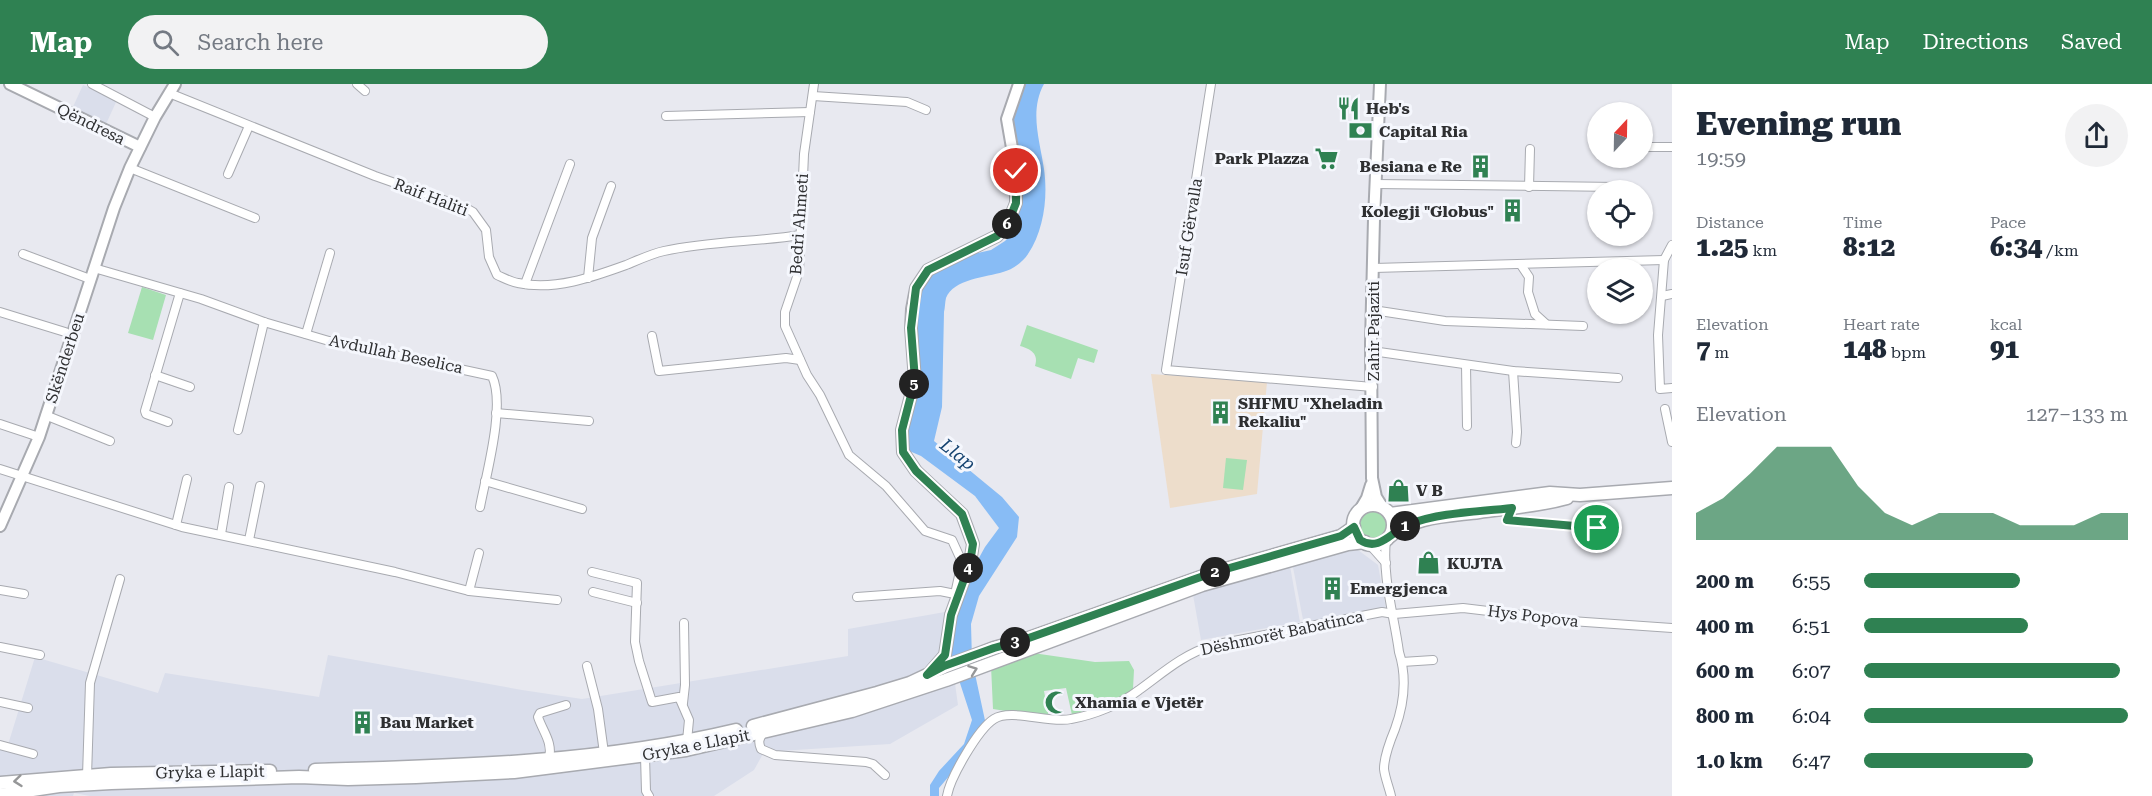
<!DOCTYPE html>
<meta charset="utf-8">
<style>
body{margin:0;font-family:"Roboto Serif",serif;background:#f2f2f3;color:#1f2937;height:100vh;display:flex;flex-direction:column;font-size:22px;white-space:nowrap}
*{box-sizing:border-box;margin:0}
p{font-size:20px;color:#747a83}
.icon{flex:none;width:33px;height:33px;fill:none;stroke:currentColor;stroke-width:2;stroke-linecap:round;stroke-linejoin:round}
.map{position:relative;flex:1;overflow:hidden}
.panel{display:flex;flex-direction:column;background:#fff;width:480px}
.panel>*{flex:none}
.needle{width:39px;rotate:22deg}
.controls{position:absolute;left:1587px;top:18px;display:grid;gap:12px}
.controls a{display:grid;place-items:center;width:66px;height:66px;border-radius:50%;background:#fff;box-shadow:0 2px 4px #0004;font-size:30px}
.pin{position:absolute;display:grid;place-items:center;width:51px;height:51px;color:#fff;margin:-26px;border:3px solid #fff;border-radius:50%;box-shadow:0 2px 6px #0007}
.km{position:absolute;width:30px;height:30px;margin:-15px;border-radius:50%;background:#222;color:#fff;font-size:16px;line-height:30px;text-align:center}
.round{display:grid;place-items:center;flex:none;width:63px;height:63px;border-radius:32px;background:#f2f2f3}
.head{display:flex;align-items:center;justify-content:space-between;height:102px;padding:0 24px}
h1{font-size:33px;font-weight:800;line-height:45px}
.metrics{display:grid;grid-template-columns:repeat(3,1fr);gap:9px;height:102px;padding:6px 24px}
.metrics div{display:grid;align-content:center}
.metrics b{font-size:26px;font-weight:800}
.metrics small{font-size:16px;font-weight:400}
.metrics p{font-size:16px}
.chart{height:168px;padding:12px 24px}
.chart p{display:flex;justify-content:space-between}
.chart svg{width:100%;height:108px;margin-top:6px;fill:#2f8152;opacity:.7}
ul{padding:0 24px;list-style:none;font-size:20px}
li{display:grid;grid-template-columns:96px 72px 1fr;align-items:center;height:45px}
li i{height:15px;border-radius:8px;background:#2f8152}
header{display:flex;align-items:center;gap:36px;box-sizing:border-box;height:84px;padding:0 30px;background:#2f8152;color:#fff}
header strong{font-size:28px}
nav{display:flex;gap:33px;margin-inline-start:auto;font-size:21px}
.search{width:420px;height:54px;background:#f2f2f3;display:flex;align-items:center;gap:15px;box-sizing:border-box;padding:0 21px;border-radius:33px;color:#747a83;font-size:22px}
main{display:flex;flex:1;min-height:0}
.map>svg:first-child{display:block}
.built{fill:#dadeeb}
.education{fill:#edddcb}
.green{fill:#a7e0b2}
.water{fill:#88bcf5}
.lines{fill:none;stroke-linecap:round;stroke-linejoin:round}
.minor-casing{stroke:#a8aab0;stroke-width:10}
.secondary-casing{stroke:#a8aab0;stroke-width:14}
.primary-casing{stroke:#a8aab0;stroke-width:15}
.minor{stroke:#fff;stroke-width:8}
.secondary{stroke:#fff;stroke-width:10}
.primary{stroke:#fff;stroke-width:12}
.oneway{stroke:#969798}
.route-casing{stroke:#fff;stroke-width:12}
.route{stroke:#2f8152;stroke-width:8}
.labels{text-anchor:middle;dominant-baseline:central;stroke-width:6;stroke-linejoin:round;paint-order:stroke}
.poi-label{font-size:16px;font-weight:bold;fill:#2e2f31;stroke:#f5f7fd;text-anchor:start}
.street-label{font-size:16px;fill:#2e2f31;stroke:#f5f7fd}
.water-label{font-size:18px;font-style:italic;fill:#154370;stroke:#f5f7fd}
</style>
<header>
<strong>Map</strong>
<div class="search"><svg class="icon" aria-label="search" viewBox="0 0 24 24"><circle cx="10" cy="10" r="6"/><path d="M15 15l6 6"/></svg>Search here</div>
<nav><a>Map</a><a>Directions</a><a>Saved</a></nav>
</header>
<main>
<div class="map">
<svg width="1672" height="712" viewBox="0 0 1672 712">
<rect width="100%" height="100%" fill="#e8e9f0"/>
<g class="built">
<polygon points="83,1 117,16 106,40 72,25"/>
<polygon points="1358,466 1378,481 1386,525 1304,541 1292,478"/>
<polygon points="1290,482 1300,538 1201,556 1192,505"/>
<polygon points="945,528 958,621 890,660 764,668 754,686 714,712 90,712 74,709 73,712 0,712 0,662 7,664 35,573 158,609 165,589 319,613 328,571 522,606 582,615 848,572 848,545"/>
</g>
<polygon class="education" points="1151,290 1267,298 1257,410 1170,424"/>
<g class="green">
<polygon points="142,203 166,211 153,256 128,249"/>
<path d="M1027,241L1098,266L1094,279L1078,274L1071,295L1035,282C1039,270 1031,265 1020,262Z"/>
<polygon points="1226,374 1247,376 1243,406 1223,404"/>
<circle cx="1373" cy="440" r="14"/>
<polygon points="1026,568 1095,578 1129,577 1134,586 1133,605 1124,612 1072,631 1066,604 1044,607 1049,634 993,625 991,582"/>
</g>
<path class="water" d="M1020,0H1044C1029,27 1040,57 1044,85C1048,113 1044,146 1028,170C1023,178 1012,186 1003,188C987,193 953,195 946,214C945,218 945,224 944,228L942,323L934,357L1002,413L1019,433L1017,453L979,512L971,540L972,576L986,641L983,652L939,704V712H930V701L939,687L964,660L972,636L959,596L948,577L959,510L985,463L999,444L975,412L921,372L907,366V342L917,310L920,280L916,224L922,201L931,189L960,173L991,166L1005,157L1013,149L1019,129L1023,113L1011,25Z"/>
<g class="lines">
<defs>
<g id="minor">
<polyline points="92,0 155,33"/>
<polyline points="357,0 365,7"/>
<polyline points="814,0 804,70 799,187 785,228 785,242 807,291 820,311 849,371 886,402 925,447 952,456 962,478 955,510 940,507 857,513"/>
<polyline points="1211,0 1166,286 1373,303"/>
<path d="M169,9L375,92L466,124L473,128L486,146L489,173L497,191C504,194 511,198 518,199C554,207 593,193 626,181C638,176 651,170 664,167C709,157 756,158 801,151"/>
<polyline points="813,12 907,18 926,26"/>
<polyline points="666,32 810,28"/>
<polyline points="1642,63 1672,63"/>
<polyline points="130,84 255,134"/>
<polyline points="228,90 249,42"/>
<polyline points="1376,100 1618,103"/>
<polyline points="1529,103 1530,65"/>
<polyline points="1672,161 1664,176 1658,251 1660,305 1672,304"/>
<polyline points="23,170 90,195"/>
<polyline points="1521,181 1529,193 1528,208 1535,230 1546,240"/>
<path d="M94,184L201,215L264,238L329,257L492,292C506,321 486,391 480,423"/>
<polyline points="1374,184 1664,176"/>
<polyline points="588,194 592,154 611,102"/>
<polyline points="525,200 570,80"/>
<polyline points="1662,212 1672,210"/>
<polyline points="1373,226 1445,237 1583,242"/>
<polyline points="0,228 65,248 73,253"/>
<polyline points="306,250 330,169"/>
<polyline points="652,252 659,287 786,274 800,276"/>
<polyline points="1372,267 1513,287 1618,294"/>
<polyline points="1466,281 1467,342"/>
<polyline points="1513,287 1517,348 1516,359"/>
<polyline points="155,291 190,303"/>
<polyline points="1665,325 1672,358"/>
<polyline points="496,329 589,337"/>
<polyline points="46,330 50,333 110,357"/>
<polyline points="168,338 146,330 145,327 180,209"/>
<polyline points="0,340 39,353"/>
<polyline points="238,346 264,238"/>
<polyline points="0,385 182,443 395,488 469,507 557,516"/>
<polyline points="485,397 582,425"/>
<polyline points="1512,424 1507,436 1597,444"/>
<polyline points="176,441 187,395"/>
<polyline points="221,450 229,403"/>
<polyline points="249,456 260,402"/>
<path d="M1386,456C1382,493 1394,531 1399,568C1407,593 1404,620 1395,645C1390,657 1384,672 1384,685C1385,694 1389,703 1391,712"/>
<polyline points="1369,460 1386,479"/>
<polyline points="592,488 637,499 635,558 639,577 652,618 679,613 689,636 687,657"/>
<polyline points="0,506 24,510"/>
<polyline points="469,507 479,469"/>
<polyline points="593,508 637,519"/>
<polyline points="0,563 40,571"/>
<polyline points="1402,578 1433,576"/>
<polyline points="587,582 598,625 604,669"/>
<polyline points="0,618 28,624"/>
<polyline points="683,619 685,601 684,539"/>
<path d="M763,649C759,655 758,658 761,665L775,671L866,678L873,680L885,691"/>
<polyline points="0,661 33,670"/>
<polyline points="645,672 646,707 649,712"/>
<path d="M549,675C553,658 543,648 538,633L540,629L566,621"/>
<polyline points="87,692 90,599 120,495"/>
<path d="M947,712C950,694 978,645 994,635C1011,624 1050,640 1071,635C1094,631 1121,620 1139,606C1164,588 1182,571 1213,561L1382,528L1394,530L1463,524L1571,537L1672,544"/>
</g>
<g id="secondary">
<polyline points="10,0 140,63"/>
<polyline points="1380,0 1374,135 1371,259 1372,394 1376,413 1383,424"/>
<polyline points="1360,426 1367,414 1371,401"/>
<polyline points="0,442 39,353 114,124 130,84 155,33 175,0"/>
<polyline points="931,587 945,571 951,531 970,479 973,460 962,430 916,387 903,368 902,346 915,296 911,244 912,225 916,204 928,186 997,152 1008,139 1016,119 1016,87 1007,35 1019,0"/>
</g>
<g id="primary">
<circle cx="1373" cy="441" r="20"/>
<polyline points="1390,430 1550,409 1580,411 1672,404"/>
<path d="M1389,453C1413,432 1449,432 1479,428C1509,424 1538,422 1567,414"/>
<polyline points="753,642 877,609 910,599 944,583 994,564 1026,555 1212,489 1341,452 1354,443"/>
<path d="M315,686C456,682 598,679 736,646"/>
<polyline points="0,699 111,690 270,687"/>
<polyline points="0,711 59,702 111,699 299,693 348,695 416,693 514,688 686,666 852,627 946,596 1202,501 1348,460 1365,458"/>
</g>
</defs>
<use href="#minor" class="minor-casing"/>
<use href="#secondary" class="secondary-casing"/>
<use href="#primary" class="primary-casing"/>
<use href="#minor" class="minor"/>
<use href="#secondary" class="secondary"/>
<use href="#primary" class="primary"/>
</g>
<defs><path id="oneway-chevron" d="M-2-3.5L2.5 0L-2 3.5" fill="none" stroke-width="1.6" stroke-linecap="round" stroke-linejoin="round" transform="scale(1.5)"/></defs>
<g class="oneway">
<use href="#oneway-chevron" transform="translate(973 586) rotate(-20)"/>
<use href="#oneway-chevron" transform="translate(18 697) rotate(174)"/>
</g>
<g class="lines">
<defs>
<path id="route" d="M1016,87V119L1008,139L997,152L928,186L916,204L911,244L915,296L902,346L903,368L916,387L962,430L973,460L970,479L951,531L945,571L927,591L944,582L994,564L1026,555L1212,489L1341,452L1354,443L1360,456C1380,469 1392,446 1410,440C1441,428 1479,428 1512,424L1507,436L1597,444"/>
</defs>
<use href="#route" class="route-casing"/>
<use href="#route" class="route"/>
</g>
<defs>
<symbol id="restaurant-bare" viewBox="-9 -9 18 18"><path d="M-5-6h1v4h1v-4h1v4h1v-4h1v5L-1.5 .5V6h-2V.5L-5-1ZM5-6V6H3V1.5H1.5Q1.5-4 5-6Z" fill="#2f8152" stroke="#f5f7fd" stroke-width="2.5" paint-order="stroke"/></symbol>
<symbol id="bank-bare" viewBox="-9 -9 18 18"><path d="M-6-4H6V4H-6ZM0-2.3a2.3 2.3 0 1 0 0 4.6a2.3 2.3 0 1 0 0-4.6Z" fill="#2f8152" stroke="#f5f7fd" stroke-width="2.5" paint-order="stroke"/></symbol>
<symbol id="supermarket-bare" viewBox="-9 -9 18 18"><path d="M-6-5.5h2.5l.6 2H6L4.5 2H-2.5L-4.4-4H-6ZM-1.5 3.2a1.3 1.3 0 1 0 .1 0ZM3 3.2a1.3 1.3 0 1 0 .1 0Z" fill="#2f8152" stroke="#f5f7fd" stroke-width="2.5" paint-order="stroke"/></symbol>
<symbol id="building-bare" viewBox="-9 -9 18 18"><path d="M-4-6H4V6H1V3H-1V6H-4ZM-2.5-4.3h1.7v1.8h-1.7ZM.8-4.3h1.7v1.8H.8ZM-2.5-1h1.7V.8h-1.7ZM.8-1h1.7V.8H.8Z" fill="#2f8152" stroke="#f5f7fd" stroke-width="2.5" paint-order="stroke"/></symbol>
<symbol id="shop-bare" viewBox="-9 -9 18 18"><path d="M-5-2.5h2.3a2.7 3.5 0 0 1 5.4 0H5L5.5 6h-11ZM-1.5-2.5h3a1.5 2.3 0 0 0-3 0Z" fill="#2f8152" stroke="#f5f7fd" stroke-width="2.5" paint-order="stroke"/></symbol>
<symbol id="mosque-bare" viewBox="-9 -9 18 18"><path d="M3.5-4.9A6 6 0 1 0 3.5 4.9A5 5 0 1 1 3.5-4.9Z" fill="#2f8152" stroke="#f5f7fd" stroke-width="2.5" paint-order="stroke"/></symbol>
</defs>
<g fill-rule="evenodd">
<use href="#restaurant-bare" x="1332" y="8" width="33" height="33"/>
<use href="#bank-bare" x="1344" y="30" width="33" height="33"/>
<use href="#supermarket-bare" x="1310" y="58" width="33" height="33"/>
<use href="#building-bare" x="1464" y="66" width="33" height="33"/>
<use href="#building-bare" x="1496" y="110" width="33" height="33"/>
<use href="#building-bare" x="1204" y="312" width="33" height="33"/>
<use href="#shop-bare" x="1382" y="390" width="33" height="33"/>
<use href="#shop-bare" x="1412" y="462" width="33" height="33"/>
<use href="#building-bare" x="1316" y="488" width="33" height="33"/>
<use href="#mosque-bare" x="1040" y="602" width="33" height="33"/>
<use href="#building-bare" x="346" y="622" width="33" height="33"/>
</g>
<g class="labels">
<g class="poi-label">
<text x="1366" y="24">Heb's</text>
<text x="1379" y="47">Capital Ria</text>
<text x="1309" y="74" text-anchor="end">Park Plazza</text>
<text x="1462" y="82" text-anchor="end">Besiana e Re</text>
<text x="1494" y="127" text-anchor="end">Kolegji "Globus"</text>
<text x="1238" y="319">SHFMU "Xheladin<tspan x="1238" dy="18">Rekaliu"</tspan></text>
<text x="1416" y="406">V B</text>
<text x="1447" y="479">KUJTA</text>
<text x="1350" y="504">Emergjenca</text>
<text x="1075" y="618">Xhamia e Vjetër</text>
<text x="380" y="638">Bau Market</text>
</g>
<g class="street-label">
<text transform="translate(91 40) rotate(26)">Qëndresa</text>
<text transform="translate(431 113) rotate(21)">Raif Haliti</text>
<text transform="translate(799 140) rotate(-86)">Bedri Ahmeti</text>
<text transform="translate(1189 143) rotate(-81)">Isuf Gërvalla</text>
<text transform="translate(1373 247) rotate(-90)">Zahir Pajaziti</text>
<text transform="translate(396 270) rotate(12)">Avdullah Beselica</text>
<text transform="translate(65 274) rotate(-72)">Skënderbeu</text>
<text transform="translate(1533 532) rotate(7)">Hys Popova</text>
<text transform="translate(1282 549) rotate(-12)">Dëshmorët Babatinca</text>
<text transform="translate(696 661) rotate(-11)">Gryka e Llapit</text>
<text transform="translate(210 688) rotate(-1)">Gryka e Llapit</text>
</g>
<g class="water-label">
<text transform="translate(958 370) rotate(38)">Llap</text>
</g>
</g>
</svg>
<div class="controls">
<a><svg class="needle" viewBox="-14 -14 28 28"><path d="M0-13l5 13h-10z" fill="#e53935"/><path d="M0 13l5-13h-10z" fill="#747a83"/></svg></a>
<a><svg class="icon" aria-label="locate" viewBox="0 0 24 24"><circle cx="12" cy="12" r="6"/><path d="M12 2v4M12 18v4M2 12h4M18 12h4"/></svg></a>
<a><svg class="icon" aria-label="layers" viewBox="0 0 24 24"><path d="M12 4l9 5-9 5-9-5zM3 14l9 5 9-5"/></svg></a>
</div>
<div class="pin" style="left:1597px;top:444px;background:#1e9e55"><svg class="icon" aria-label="arrive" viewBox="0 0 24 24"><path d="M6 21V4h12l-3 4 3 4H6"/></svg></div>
<div class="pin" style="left:1016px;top:87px;background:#d93025"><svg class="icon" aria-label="check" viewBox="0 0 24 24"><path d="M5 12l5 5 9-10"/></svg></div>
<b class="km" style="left:1405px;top:442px">1</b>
<b class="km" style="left:1215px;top:488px">2</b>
<b class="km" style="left:1015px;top:558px">3</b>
<b class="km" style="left:968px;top:484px">4</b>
<b class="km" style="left:914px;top:300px">5</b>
<b class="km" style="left:1007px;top:140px">6</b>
</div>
<section class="panel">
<div class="head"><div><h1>Evening run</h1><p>19:59</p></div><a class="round"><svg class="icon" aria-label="share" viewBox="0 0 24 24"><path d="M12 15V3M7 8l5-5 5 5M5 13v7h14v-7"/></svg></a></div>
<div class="metrics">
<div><p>Distance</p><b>1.25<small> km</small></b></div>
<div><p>Time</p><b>8:12</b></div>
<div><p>Pace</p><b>6:34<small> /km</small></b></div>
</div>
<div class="metrics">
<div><p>Elevation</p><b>7<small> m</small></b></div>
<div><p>Heart rate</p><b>148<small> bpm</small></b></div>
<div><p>kcal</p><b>91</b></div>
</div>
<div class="chart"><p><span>Elevation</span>127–133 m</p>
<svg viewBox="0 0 160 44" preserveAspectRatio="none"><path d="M0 44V33L10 27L20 17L30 6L40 6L50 6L60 22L70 33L80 38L90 33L100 33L110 33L120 38L130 38L140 38L150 33L160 33V44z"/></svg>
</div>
<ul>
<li><b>200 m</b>6:55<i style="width:59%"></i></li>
<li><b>400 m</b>6:51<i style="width:62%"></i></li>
<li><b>600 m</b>6:07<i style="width:97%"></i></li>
<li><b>800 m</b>6:04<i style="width:100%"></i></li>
<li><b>1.0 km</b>6:47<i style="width:64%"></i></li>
</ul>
</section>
</main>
